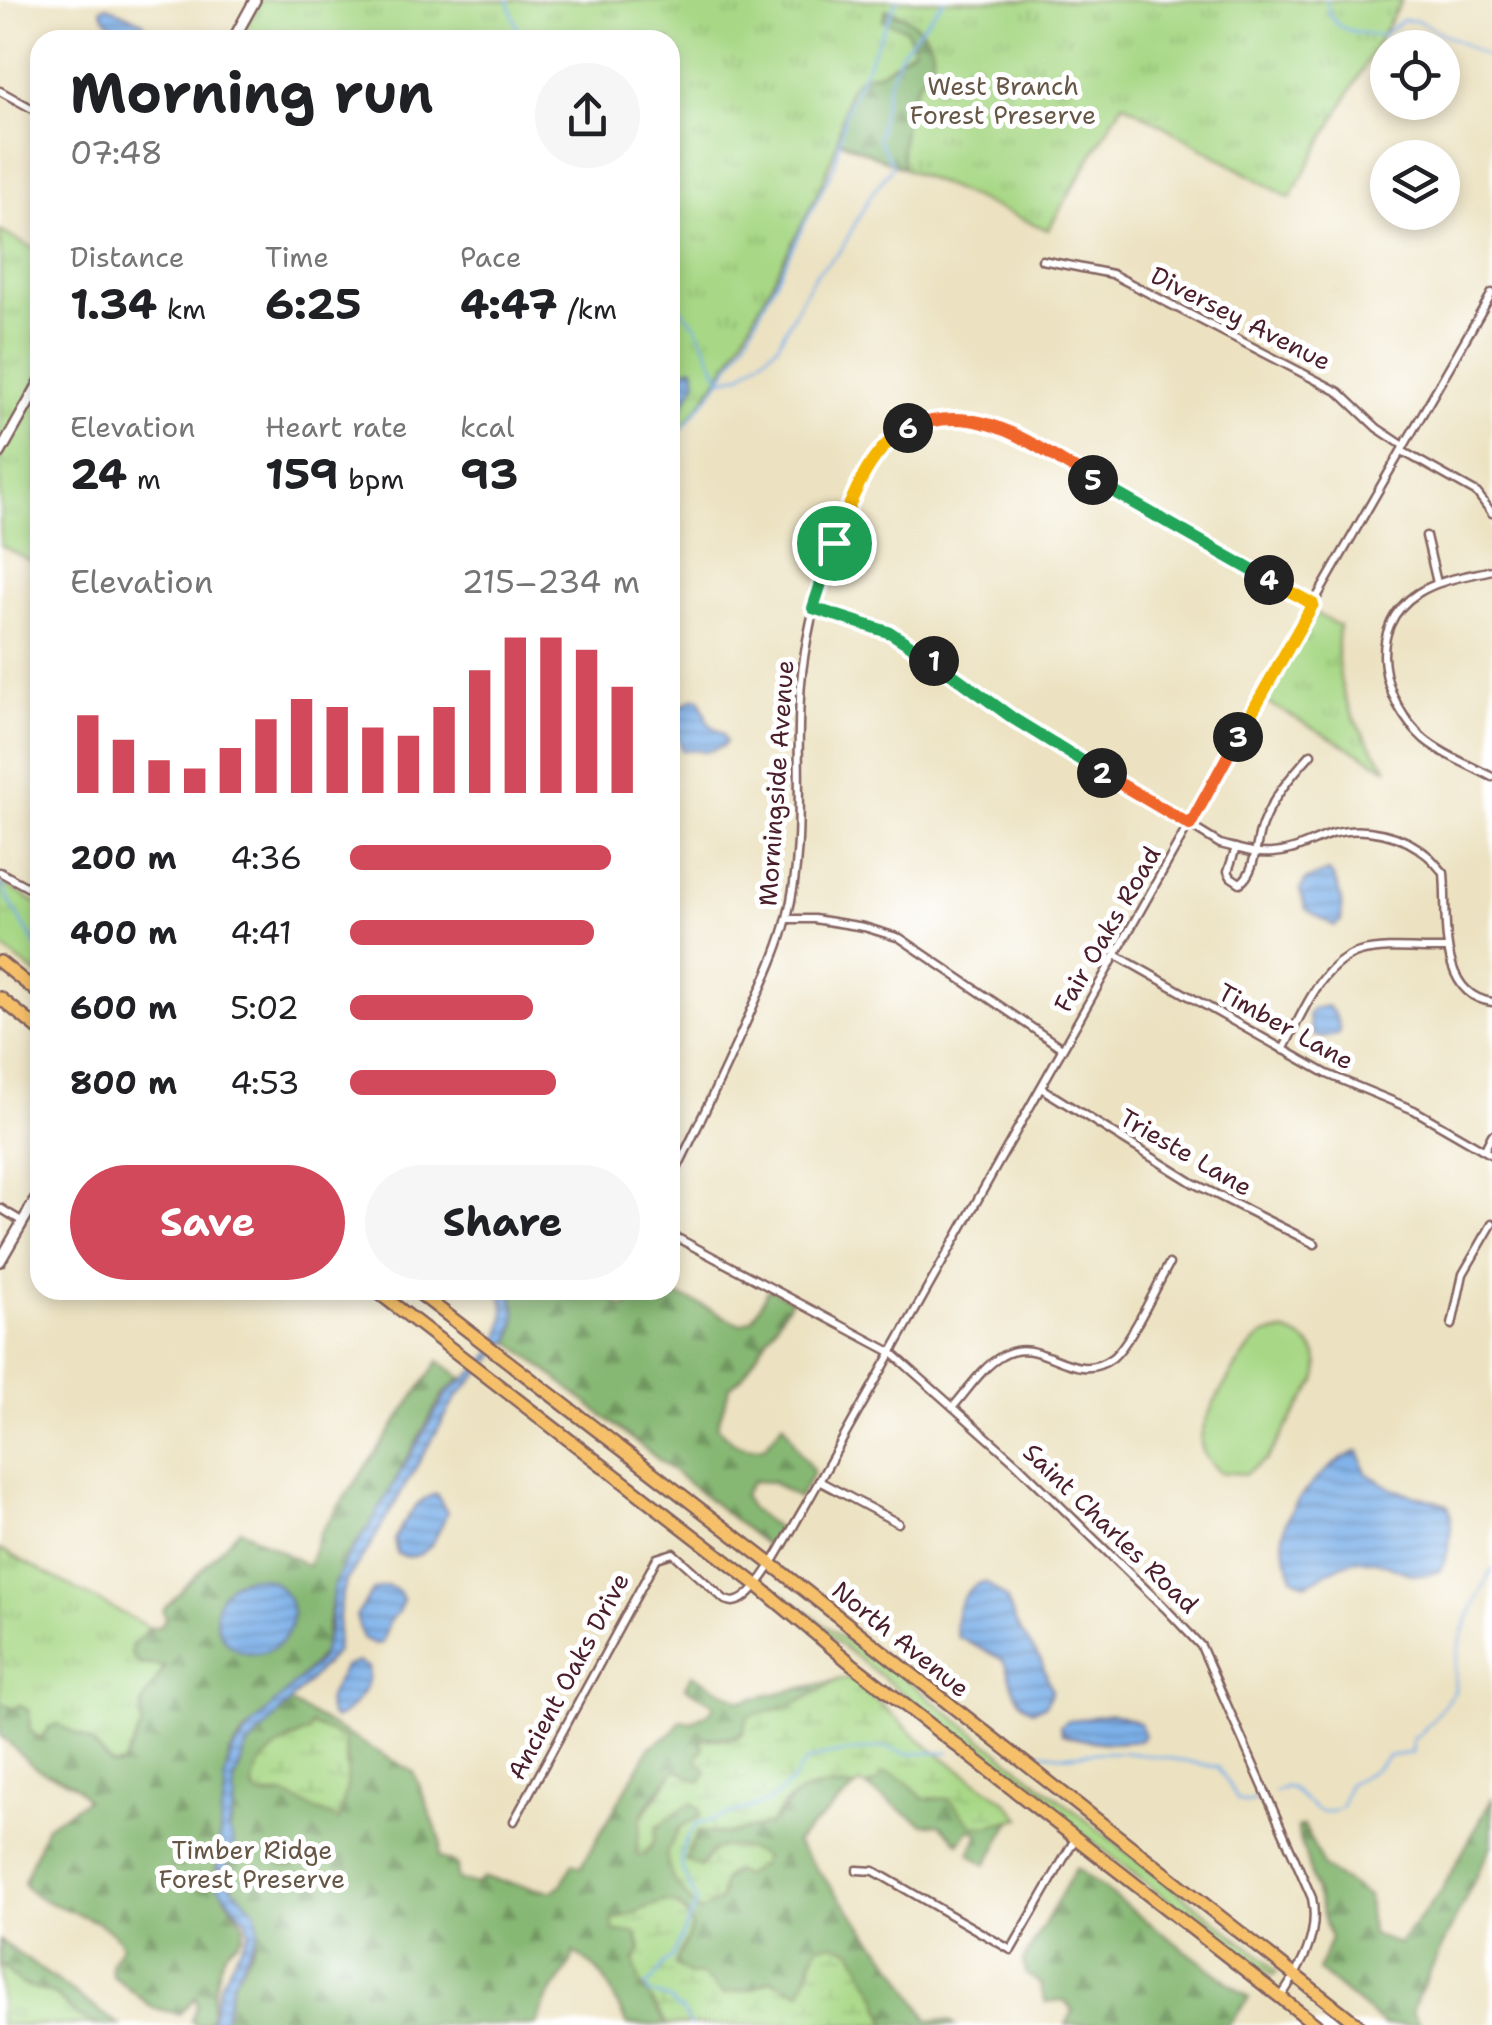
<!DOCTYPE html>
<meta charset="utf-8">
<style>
body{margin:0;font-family:"Shantell Sans",sans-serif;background:#f6f6f6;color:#202124;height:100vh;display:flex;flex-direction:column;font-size:38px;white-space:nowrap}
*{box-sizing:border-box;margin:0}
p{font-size:32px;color:#757577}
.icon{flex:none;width:55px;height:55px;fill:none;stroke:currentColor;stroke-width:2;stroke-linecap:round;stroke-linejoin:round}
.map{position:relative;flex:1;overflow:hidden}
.sheet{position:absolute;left:30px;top:30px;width:650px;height:1270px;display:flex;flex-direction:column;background:#fff;border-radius:30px;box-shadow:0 5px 15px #0003}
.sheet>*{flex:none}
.fabs{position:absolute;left:1370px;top:30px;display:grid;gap:20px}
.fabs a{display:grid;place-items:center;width:90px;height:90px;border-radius:50%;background:#fff;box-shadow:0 5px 15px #0003;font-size:50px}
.pin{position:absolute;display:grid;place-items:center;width:85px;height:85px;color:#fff;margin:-42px;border:5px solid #fff;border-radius:50%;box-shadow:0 2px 10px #0007}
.km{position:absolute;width:50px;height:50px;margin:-25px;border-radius:50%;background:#222;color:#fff;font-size:28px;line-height:50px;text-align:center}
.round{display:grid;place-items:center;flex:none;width:105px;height:105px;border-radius:52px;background:#f6f6f6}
.headline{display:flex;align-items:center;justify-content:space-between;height:170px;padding:0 40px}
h1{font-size:55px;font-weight:700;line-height:75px}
.metrics{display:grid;grid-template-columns:repeat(3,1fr);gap:15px;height:170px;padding:10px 40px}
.metrics div{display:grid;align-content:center}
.metrics b{font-size:42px;font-weight:700}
.metrics small{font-size:28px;font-weight:400}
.metrics p{font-size:28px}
.chart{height:280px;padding:20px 40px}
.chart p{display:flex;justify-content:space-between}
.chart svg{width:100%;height:180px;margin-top:10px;stroke:#d1495b;stroke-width:6}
.cta{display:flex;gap:20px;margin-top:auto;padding:20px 40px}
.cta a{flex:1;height:115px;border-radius:60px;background:#d1495b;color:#fff;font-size:40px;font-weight:700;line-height:115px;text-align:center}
.cta a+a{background:#f6f6f6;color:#202124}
ul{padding:0 40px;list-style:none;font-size:32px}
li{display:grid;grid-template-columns:160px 120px 1fr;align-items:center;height:75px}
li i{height:25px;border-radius:12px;background:#d1495b}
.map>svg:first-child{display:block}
.grass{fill:url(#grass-tufts);stroke:#797c58;stroke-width:2.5}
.forest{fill:url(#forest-firs);stroke:#686c4f;stroke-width:2.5;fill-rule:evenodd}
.wetland{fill:url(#wetland-marsh);stroke:#797c58;stroke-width:2.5}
.pitch{fill:#a8d886;stroke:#797c58;stroke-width:2.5}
.water{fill:url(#water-rules);stroke:#63688a;stroke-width:2.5}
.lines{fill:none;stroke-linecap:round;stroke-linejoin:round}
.stream{stroke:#7cb0e9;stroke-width:2.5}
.minor-casing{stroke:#836360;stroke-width:11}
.tertiary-casing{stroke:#836360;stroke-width:14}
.primary-casing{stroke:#836360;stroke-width:16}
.minor{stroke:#fff;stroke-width:6}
.tertiary{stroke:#fff;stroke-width:9}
.primary{stroke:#f6c06b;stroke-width:11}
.split-1-casing{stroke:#fff;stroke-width:20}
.split-2-casing{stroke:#fff;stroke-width:20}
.split-3-casing{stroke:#fff;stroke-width:20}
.split-4-casing{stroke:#fff;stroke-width:20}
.split-5-casing{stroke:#fff;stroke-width:20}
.split-6-casing{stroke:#fff;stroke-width:20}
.split-7-casing{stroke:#fff;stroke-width:20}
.split-1{stroke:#22a559;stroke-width:12}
.split-2{stroke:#22a559;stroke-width:12}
.split-3{stroke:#f0652b;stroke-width:12}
.split-4{stroke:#f5b400;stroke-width:12}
.split-5{stroke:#22a559;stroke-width:12}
.split-6{stroke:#f0652b;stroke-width:12}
.split-7{stroke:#f5b400;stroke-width:12}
.labels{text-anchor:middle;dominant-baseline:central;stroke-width:10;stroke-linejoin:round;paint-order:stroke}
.park-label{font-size:25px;fill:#665646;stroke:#fff}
.street-label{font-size:25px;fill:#4a1f2b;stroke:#fff}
</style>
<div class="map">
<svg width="1492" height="2025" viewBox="0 0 1492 2025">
<defs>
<pattern id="grass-tufts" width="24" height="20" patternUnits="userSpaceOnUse" patternTransform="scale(2.5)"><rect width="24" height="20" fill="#a8d886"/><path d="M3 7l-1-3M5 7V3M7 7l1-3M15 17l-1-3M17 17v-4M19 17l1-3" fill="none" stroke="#92b974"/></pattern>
<pattern id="forest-firs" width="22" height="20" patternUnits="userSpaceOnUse" patternTransform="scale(2.5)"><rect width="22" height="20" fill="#86b873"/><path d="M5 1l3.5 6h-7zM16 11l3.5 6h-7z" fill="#70955f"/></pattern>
<pattern id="wetland-marsh" width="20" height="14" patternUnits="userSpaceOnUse" patternTransform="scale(2.5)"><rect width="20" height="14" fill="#a8d886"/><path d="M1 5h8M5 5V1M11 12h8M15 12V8" fill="none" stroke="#92b974"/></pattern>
<pattern id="water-rules" width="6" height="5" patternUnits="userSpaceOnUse" patternTransform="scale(2.5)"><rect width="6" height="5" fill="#7cb0e9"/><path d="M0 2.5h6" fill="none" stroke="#688fbd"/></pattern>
</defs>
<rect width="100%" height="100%" fill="#fff"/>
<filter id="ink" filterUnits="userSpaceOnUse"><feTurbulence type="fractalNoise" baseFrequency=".01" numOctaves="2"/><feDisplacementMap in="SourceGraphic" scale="20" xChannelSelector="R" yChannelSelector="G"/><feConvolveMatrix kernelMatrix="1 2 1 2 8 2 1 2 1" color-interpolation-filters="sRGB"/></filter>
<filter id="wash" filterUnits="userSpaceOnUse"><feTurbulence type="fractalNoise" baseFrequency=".0048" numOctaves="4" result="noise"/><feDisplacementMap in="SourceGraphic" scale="40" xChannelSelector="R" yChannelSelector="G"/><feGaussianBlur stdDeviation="2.25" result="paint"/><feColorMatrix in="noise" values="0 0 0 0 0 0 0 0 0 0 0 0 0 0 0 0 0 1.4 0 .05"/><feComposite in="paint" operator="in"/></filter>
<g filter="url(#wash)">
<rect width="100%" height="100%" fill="#ece2c1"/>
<g class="grass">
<path d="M261,0H1402L1290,198L1123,103L1048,230L837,140C829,176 808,212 791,245C759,307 720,391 670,440V40H238Z"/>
<polygon points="0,231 40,252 40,566 0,545"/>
<path d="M1315,613L1339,626C1332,690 1351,719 1388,769L1264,701Z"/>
<polygon points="0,882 40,905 40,977 0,946"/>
<path d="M0,1549L150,1628L143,1634L139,1664L166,1665L142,1704V1727L123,1764L113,1766L95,1746C75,1744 45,1746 30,1731C18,1720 14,1710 0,1702Z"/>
<polygon points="780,1592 835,1633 890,1667 1264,1959 1276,1973 1273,1976 1160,1894 782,1599"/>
<polygon points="0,1941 119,2025 0,2025"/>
</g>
<g class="forest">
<path d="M886,9C906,14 941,37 931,64C928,71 921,76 918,83C906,108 899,141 903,168L837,139L849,89L861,76L881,72L914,48L906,29L883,20Z"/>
<path d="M769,1288L791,1300L743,1376L730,1386L717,1426C731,1444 741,1450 764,1447L784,1423L799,1451L814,1472L798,1498L772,1482L753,1481L743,1495L751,1509L780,1531L766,1545L509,1341C519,1326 517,1307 512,1290H594L625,1307C660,1276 703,1307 740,1324L753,1319Z"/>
<path d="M439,1361L462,1378L443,1394L372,1522L348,1555L335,1584L323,1653L269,1713L244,1733L229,1755L216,1872C219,1899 245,1914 244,1928C244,1939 231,1945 225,1954C215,1972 214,1997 211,2017L205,2025H196L191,2021L197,2004L196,1997L179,2014L153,2008L112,1975L111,1963L122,1945C104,1910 34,1909 24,1883L46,1826L86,1800C71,1777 59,1781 38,1769C23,1761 15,1745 0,1736V1702L13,1709L20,1705L29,1711L30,1731L41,1739L49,1727L58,1724L90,1741L112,1766L123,1764L142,1727V1704L165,1666L139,1664L131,1654L132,1645L152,1627H159L166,1619L163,1610L240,1529L308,1566L320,1533Z"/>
<path d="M692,1674L741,1701L838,1680L792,1706L748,1723C739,1741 728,1738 709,1737L703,1748L708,1771L700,1782L676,1770C668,1778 645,1805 642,1817C639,1827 640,1838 636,1849C652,1831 670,1813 692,1803L700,1809V1817L678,1831L672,1878L699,1912L722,1894L721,1883L734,1871L713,1851L699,1868L685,1860L699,1832L728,1834L771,1824L800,1791L814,1785L855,1788L795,1842L898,1970L928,2020L950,2021L956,2025H887L877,1996L812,1958L801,1993L770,1980L753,1989L723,1994L674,1965L692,1928L686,1912L677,1904L646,1908L613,1921L616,1932L636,1933L653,2004L667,2025H627C608,1989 611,1976 574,1952C570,1971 559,1980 549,1995C544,2003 541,2016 536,2025H223L233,1982L255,1943L257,1920L234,1893L226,1865L233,1849L229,1835L235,1799L234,1782L247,1748L289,1702L414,1772L441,1841L439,1857L457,1865L458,1880L476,1884L485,1878L552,1892L561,1885L573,1863L581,1867L650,1747L673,1732L680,1720L692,1722L713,1709L712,1702L685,1687ZM308,1733L344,1739L348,1781L339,1820L286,1795L266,1796L256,1773L289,1739Z"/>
<path d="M892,1773L909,1783L922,1798L949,1799C974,1822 976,1829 1012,1819L986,1865L970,1854L979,1834L970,1829L959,1843L940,1824H923L866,1787L872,1785L880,1774Z"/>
<polygon points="1492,1799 1492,1844 1417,1998 1412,2013 1421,2025 1384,2025 1318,1970 1330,1939 1297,1828 1304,1826 1324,1868 1368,1896 1371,1935 1399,1944 1441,1891"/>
<polygon points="1076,1868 1249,1998 1229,2025 1066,2025 1073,2011 1065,2001 1046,2003 1039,1982 1027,1975 1023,1962"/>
<polygon points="0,1941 119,2025 97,2025 77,2016 56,1995 21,1984 0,1964"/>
</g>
<g class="wetland">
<path d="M851,1678L931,1749L1007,1802L1021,1818L986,1826L972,1825L949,1799L922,1798C912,1785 897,1772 880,1774L879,1780L866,1787L860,1784L855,1788C818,1782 789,1788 771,1824L728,1834L698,1832L685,1860L700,1867C706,1862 710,1853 716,1850C730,1842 752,1850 764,1857L763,1863L743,1876L734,1871C718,1879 725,1887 719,1901L699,1912L672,1878L666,1854L680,1827L700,1817V1809L692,1803C678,1809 670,1820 656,1826L654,1842L644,1856L636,1855L641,1818L676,1769L701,1782L707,1771L697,1761L703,1748L701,1739H733L743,1734L748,1716L792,1706L838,1680Z"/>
<path d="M311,1724L344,1739L348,1781L339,1821L286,1795H259L253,1788C254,1760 284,1739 308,1733Z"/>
<path d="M665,1901C682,1905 686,1912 692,1928L674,1965L690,1975L701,1974L723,1994L753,1989L770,1980L801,1992L818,1945L834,1944L852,1950L877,1996L887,2025H667L640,1983L634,1962L641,1949L636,1933L615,1932L612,1921Z"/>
</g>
<path class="pitch" d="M1287,1332C1310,1340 1325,1356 1316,1381L1266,1460L1244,1474L1220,1472C1210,1463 1201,1455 1201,1440C1200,1420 1242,1353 1258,1340C1267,1332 1276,1332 1287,1332Z"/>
<g class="water">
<path d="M107,6L143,22L146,28L143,35C127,37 105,25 101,9Z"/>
<path d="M694,367L697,381L670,427C670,402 663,373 694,367Z"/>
<polygon points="695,698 700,699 708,723 723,734 726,742 723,746 709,751 682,750 675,724 680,706"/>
<path d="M1329,872C1340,884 1343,905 1341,921L1334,926L1306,909L1300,890L1306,880Z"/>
<path d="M1327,1006C1334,1012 1342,1025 1338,1035L1322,1038L1313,1035L1308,1015L1313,1009Z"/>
<path d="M500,1290H512L516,1317L511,1339L456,1398L369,1548L346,1581L340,1606L336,1652L247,1748L234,1782L235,1800L229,1829L234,1845L227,1861V1872L231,1886L256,1911L259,1930L232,1984L223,2025H210L221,1982L249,1932L247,1920L217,1885L221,1813L226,1791L224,1780L231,1754L253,1725L321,1658L330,1627L333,1589L344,1563L370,1525L447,1392C484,1367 516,1336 500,1290Z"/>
<path d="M1359,1451L1366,1473L1393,1489L1448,1505C1454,1524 1450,1554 1439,1571C1404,1584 1393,1559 1363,1560C1340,1560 1325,1577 1305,1584L1293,1577C1289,1565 1283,1551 1283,1538C1283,1506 1330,1460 1359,1451Z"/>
<path d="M436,1494L447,1512C438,1535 427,1566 397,1554L394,1540C403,1523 416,1499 436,1494Z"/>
<circle cx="254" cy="1615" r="38"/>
<path d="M985,1582L1006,1598L1017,1626L1041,1661L1052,1691L1045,1706L1033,1710C1012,1701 1013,1679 1003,1660L958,1637C950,1617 963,1586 985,1582Z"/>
<polygon points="387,1586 399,1591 403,1600 398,1612 389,1622 382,1643 375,1644 363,1638 356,1617 373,1590"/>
<path d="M358,1662L368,1667C373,1686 352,1711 335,1719L330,1715L327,1701L344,1667Z"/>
<path d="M1112,1714L1140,1723L1144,1735L1141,1740C1116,1745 1087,1742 1062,1734L1060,1726L1066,1721Z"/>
</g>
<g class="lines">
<g class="stream">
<polyline points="508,0 521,40"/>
<path d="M1326,0C1331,35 1355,31 1382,36L1402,20L1418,21L1492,59"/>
<polyline points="670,298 696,325 721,379 741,375 777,346 804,294 815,275 841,250 870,196 893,166 878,139 887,86 901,52 944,0"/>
<polyline points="670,443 713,391 745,341 834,166 846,110 897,0"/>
<polyline points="1,878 6,895 40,952"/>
<path d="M1032,1753C1045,1751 1058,1757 1071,1755C1128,1747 1163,1758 1218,1767L1238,1800L1247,1802L1263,1797"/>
<path d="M1274,1792L1285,1787L1291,1788C1309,1803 1319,1821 1342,1807L1348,1784L1374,1770L1389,1756L1412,1753L1413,1738L1419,1736L1455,1691C1452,1645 1471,1610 1492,1570"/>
<path d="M690,2025L682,2010L677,2009L669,1999L649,1993L646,1985C658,1980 659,1963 672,1958L697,1902C683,1871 670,1856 696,1825L769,1802L792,1781L806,1762L825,1755L886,1747L908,1754L949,1752"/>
</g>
</g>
</g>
<g filter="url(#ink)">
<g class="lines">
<defs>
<g id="minor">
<polyline points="0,91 40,113"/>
<polyline points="1042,260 1112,274 1339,392 1377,428 1404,446"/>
<polyline points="1402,451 1477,493 1492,513"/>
<polyline points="1426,536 1437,583"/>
<path d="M1492,570C1468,576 1440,579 1418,593C1363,628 1382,701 1424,739C1443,755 1470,765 1492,777"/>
<path d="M813,608L891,633L1015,719L1220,844C1237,848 1255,855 1273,853C1295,852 1312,840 1332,834C1363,825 1404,834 1428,856C1434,861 1438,867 1444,873C1448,913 1436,995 1492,1002"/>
<path d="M1236,848L1228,871L1231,877L1240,883C1256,873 1255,843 1262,825C1273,797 1291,776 1311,754"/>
<polyline points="0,872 40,894"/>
<polyline points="787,919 814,919 864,927 900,938 1062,1048"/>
<polyline points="1116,955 1327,1074 1414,1110 1492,1155"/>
<path d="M1283,1050C1301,1017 1320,963 1360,952C1387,945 1419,950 1447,949"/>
<polyline points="1041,1088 1193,1183 1315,1244"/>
<polyline points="1485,1149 1492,1135"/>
<path d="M670,1183C698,1126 726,1069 751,1011C764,981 779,950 787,918C807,842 794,761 801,683C806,619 844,470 900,433C932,412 968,416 1002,429L1313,604"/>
<polyline points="0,1208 23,1222"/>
<path d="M670,1234L891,1352L1016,1463L1165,1608L1201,1646L1312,1898C1320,1935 1301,1967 1281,1997"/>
<polyline points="1452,1325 1463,1274 1492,1224"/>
<path d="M953,1407C968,1390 983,1366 1002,1356C1041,1333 1072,1388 1112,1358C1130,1344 1156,1287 1169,1264"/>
<polyline points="819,1481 898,1523"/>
<path d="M514,1821L657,1558L673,1553L725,1600C732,1602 733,1603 740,1600C761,1591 791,1529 804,1508L1313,604L1492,293"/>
<polyline points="857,1870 874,1871 1011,1950 1075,1839"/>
</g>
<g id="tertiary">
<polyline points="233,40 255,0"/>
<polyline points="0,453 40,382"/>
<polyline points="0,1261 40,1192"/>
</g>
<g id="primary">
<polyline points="0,962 40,994"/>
<polyline points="0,998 40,1030"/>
<polyline points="375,1290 757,1585 852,1664 1316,2025"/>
<polyline points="415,1290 770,1563 1358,2025"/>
</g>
</defs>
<use href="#minor" class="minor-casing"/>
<use href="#tertiary" class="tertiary-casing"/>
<use href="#primary" class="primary-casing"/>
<use href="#minor" class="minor"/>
<use href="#tertiary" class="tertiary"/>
<use href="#primary" class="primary"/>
</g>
</g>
<g class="lines" filter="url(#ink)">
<defs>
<polyline id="split-1" points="834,543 813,608 891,633 934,661"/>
<polyline id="split-2" points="934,661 1014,719 1102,773"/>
<polyline id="split-3" points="1102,773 1190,825 1238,737"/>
<polyline id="split-4" points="1238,737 1313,604 1269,580"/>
<polyline id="split-5" points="1093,480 1269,580"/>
<path id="split-6" d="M908,428C981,399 1031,445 1093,480"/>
<path id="split-7" d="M834,543C850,503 868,449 908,428"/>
</defs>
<use href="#split-1" class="split-1-casing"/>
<use href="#split-2" class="split-2-casing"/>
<use href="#split-3" class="split-3-casing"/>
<use href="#split-4" class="split-4-casing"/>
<use href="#split-5" class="split-5-casing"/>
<use href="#split-6" class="split-6-casing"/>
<use href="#split-7" class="split-7-casing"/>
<use href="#split-1" class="split-1"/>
<use href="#split-2" class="split-2"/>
<use href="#split-3" class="split-3"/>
<use href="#split-4" class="split-4"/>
<use href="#split-5" class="split-5"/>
<use href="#split-6" class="split-6"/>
<use href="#split-7" class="split-7"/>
</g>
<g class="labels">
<g class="park-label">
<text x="1003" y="86">West Branch<tspan x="1003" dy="29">Forest Preserve</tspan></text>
<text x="252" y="1850">Timber Ridge<tspan x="252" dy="29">Forest Preserve</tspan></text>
</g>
<g class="street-label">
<text transform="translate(1241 318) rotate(27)">Diversey Avenue</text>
<text transform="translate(776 783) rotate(-86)">Morningside Avenue</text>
<text transform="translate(1107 929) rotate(-60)">Fair Oaks Road</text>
<text transform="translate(1286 1026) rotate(29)">Timber Lane</text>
<text transform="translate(1186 1152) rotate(30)">Trieste Lane</text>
<text transform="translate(1111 1528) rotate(44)">Saint Charles Road</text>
<text transform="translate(901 1639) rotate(39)">North Avenue</text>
<text transform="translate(568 1676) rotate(-62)">Ancient Oaks Drive</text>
</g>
</g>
</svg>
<div class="fabs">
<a><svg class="icon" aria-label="locate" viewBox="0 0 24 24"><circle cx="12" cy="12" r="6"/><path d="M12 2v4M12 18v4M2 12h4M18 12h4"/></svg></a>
<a><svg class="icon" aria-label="layers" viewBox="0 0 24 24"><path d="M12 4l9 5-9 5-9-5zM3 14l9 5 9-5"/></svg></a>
</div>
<div class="pin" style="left:834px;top:543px;background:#1e9e55"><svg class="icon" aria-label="arrive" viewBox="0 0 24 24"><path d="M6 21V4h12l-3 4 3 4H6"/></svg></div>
<b class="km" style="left:934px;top:661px">1</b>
<b class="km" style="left:1102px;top:773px">2</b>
<b class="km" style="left:1238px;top:737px">3</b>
<b class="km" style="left:1269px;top:580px">4</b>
<b class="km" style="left:1093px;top:480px">5</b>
<b class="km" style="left:908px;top:428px">6</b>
<section class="sheet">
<div class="headline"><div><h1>Morning run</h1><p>07:48</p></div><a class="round"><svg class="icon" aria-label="share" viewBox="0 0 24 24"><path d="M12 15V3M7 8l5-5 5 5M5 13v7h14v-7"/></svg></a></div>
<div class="metrics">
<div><p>Distance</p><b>1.34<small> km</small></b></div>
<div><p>Time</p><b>6:25</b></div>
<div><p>Pace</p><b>4:47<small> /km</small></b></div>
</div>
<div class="metrics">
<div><p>Elevation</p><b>24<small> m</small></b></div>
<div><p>Heart rate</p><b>159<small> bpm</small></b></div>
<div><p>kcal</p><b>93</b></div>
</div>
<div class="chart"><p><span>Elevation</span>215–234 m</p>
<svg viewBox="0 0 160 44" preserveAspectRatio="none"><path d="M5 44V25M15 44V31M25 44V36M35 44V38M45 44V33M55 44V26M65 44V21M75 44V23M85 44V28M95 44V30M105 44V23M115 44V14M125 44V6M135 44V6M145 44V9M155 44V18"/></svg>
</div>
<ul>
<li><b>200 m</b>4:36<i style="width:90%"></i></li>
<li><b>400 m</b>4:41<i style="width:84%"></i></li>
<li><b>600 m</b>5:02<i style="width:63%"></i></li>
<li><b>800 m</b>4:53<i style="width:71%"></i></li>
</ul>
<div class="cta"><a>Save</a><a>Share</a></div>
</section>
</div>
